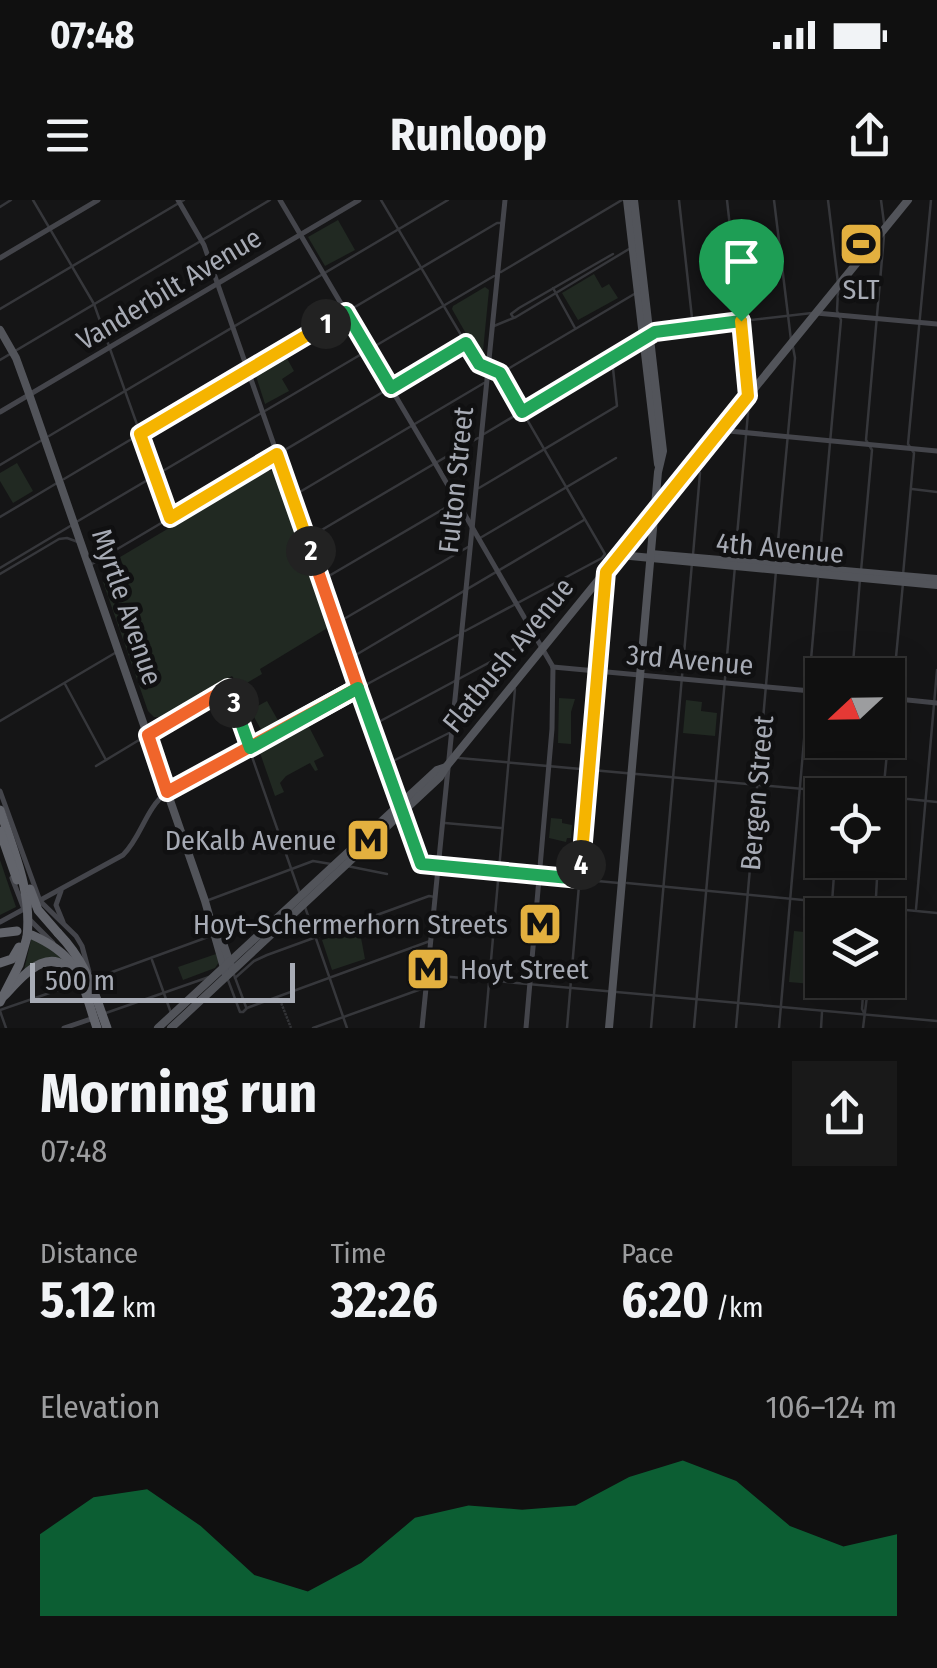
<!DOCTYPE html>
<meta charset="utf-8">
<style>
body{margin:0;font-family:"Fira Sans Condensed",sans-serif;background:#191919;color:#f1f3f6;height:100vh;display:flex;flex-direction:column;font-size:38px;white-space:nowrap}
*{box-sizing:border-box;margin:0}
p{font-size:32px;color:#9c9d9f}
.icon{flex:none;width:55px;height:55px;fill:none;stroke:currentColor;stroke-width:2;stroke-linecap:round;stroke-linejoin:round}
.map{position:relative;height:828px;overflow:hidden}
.sheet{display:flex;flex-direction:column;background:#101010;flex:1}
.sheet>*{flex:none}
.needle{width:65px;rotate:248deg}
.tools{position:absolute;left:805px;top:458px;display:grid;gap:20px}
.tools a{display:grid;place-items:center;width:100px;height:100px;border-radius:0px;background:#101010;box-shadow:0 10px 40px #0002,0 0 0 2px #303030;font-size:50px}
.scale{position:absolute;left:30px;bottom:25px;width:265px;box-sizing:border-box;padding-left:10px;border:5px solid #a7abb5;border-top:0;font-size:28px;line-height:35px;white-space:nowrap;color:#a7abb5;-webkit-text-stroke:8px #101011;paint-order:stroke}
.pin{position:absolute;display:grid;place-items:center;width:85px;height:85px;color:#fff;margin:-102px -42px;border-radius:50% 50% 50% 0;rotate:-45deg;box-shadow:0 0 10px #0007}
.pin .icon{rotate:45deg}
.km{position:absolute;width:50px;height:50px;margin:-25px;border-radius:50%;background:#222;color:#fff;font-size:28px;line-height:50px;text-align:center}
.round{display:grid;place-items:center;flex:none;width:105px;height:105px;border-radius:0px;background:#191919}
.headline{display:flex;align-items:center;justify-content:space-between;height:170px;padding:0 40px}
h1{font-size:55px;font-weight:700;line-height:75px}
.figures{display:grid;grid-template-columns:repeat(3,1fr);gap:15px;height:170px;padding:10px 40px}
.figures div{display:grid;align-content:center}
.figures b{font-size:50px;font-weight:700}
.figures small{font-size:28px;font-weight:400}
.figures p{font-size:28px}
.chart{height:280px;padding:20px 40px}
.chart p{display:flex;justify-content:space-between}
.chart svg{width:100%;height:180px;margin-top:10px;fill:#0b8043;opacity:.7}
.status{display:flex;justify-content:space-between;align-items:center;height:70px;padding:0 50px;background:#101010;direction:ltr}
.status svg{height:28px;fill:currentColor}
header{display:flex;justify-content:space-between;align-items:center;height:130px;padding:0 40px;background:#101010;font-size:45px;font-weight:700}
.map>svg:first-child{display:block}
.green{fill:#212922}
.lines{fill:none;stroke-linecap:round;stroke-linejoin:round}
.street-tunnel{stroke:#323336;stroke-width:2.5;stroke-dasharray:2.5 1;stroke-linecap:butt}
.street{stroke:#36373b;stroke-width:2.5}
.secondary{stroke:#44454b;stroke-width:5}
.primary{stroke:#52545a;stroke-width:8}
.highway{stroke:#62646b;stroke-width:9}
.highway-bridge{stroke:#62646b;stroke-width:9}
.split-1-casing{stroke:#fff;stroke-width:20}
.split-2-casing{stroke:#fff;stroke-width:20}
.split-3-casing{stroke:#fff;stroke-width:20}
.split-4-casing{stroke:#fff;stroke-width:20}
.split-5-casing{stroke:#fff;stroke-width:20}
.split-1{stroke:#22a559;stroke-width:12}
.split-2{stroke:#f5b400;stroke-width:12}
.split-3{stroke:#f0652b;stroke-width:12}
.split-4{stroke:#22a559;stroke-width:12}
.split-5{stroke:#f5b400;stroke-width:12}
.labels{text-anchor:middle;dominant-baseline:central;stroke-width:9;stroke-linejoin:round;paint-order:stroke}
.street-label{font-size:28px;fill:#a7abb5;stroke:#101011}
.poi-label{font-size:28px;fill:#a7abb5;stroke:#101011;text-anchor:end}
</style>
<div class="status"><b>07:48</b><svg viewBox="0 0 49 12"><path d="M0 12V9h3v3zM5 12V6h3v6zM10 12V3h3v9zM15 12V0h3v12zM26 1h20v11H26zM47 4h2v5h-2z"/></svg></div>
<header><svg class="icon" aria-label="menu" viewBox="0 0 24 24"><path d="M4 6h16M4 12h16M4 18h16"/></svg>Runloop<svg class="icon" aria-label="share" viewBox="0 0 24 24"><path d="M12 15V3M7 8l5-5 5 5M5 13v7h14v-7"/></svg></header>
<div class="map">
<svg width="937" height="828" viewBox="0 0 937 828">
<rect width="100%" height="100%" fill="#151516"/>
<g class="green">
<polygon points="338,20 355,50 325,66 308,37"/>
<polygon points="772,36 777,75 761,77 763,91 743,93 738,50 754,48 755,38"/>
<polygon points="594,74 602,88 609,84 618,98 578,120 562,93"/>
<polygon points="485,87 489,90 483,151 477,153 452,109 453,106"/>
<polygon points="285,155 294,171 282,179 289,191 265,204 255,173"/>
<polygon points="17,263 33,291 13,303 0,281 0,273"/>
<polygon points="267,270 275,272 329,427 260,469 262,474 240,487 232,476 215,486 212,485 212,490 166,517 154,517 148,511 103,382 112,379 115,371 110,363"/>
<polygon points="559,498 575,499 571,512 571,544 558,543"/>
<polygon points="686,500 702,502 701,511 717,513 715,536 683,533"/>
<polygon points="267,501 280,524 263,533 250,510"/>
<polygon points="308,525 324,556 314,561 318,570 315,571 310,563 286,576 280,583 284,592 275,596 259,550"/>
<polygon points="551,618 562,619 562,623 572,625 571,638 567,638 566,642 549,638"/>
<polygon points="0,660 16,707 0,715"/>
<polygon points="359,727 365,759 332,770 322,740"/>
<polygon points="794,731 815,733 811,784 789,782"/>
<polygon points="32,736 66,760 64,762 24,770"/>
<polygon points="216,754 219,762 215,768 183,780 178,767"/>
</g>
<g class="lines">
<polyline class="street-tunnel" points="280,800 291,828"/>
<g class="street">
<polyline points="33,0 94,104 170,317"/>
<path d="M381,0L477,162C482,169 493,168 500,173L605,354L602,358L465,431"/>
<polyline points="679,0 693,127"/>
<polyline points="727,0 748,189"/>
<polyline points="774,0 791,140"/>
<polyline points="828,0 838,83"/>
<polyline points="881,0 884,23"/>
<polyline points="0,7 11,0"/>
<polyline points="501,72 622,0"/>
<polyline points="553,88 575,128"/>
<polyline points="0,109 184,0"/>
<polyline points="513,117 511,114 519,108 613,54"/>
<polyline points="494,126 516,117 629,49"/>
<polyline points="652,134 656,131 812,113"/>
<polyline points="0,160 270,0"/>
<polyline points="501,173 636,93"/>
<polyline points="484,234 640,141"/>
<polyline points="49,236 448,0"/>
<polyline points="0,265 42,240"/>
<polyline points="64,279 497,23 501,23"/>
<polyline points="479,288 617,206 612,159"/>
<polyline points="912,289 937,292"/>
<polyline points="293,296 484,183"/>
<polyline points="0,317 57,283"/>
<polyline points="78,321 494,76"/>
<polyline points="308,338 478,238"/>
<polyline points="480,338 616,258"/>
<polyline points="693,355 700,273 694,265"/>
<polyline points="735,358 749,202"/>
<polyline points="776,363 795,158 793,147"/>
<polyline points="92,364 464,144"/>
<polyline points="819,366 841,120 837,111 838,91"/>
<polyline points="0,368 72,325"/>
<polyline points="861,371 872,250 866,240 884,36"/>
<polyline points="0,374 59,339 67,338 78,342"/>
<polyline points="903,375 914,253 908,244 931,0"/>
<polyline points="322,380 457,301"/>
<polyline points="337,423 468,347"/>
<polyline points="349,459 584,320"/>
<polyline points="852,475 860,379"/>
<polyline points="65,484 106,560"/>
<polyline points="360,488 458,435"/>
<polyline points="0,521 115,453"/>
<polyline points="373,525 533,439"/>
<polyline points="151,533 228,488 300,694"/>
<polyline points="459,558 871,595"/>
<polyline points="387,564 451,532"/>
<polyline points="96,566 144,537"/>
<polyline points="883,595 903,383"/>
<polyline points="888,597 937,602"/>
<polyline points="403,614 422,665 619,683"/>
<polyline points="445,623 501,628"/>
<polyline points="347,666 387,674"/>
<polyline points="627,683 937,713"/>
<polyline points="206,701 313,661 331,664"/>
<polyline points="832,703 835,660"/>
<polyline points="305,707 347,828"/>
<polyline points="916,709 937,470"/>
<polyline points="875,715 878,660"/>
<polyline points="435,722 492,728"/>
<polyline points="152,760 171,813"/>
<polyline points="233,772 246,807"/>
<polyline points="429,775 937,821"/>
<polyline points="235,778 254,761 267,755 429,696 435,697"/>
<polyline points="93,779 219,733"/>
<polyline points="228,780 240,812 243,812 247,808 430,741"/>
<polyline points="0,810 61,789 69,783"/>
<polyline points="0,811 6,828"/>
<polyline points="864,813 862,809 864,780"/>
<polyline points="103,814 209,777"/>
<polyline points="313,828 424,788"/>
<polyline points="485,828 515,489"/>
<polyline points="567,828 605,376"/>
<polyline points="651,828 692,363"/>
<polyline points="694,828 735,366"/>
<polyline points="736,828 776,371"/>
<polyline points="779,828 818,379"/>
<polyline points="821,828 822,812"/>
<polyline points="863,828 869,780"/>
</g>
<g class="secondary">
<polyline points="178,0 204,45 400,605"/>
<polyline points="280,0 435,263 553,467"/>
<polyline points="0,58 98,0"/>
<polyline points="816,113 937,124"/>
<polyline points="0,212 359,0"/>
<polyline points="723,227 729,231 937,251"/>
<polyline points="553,467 822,492"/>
<polyline points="888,498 937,503"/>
<polyline points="0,591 40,701 76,736 82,746 89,772"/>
<polyline points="12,678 24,709"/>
<polyline points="61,691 56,705 63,722"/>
<polyline points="29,719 53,743"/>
<path d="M0,722L123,655C142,636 145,609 167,592L358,489"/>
<polyline points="64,828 94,818"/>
<polyline points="422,828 505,0"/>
<polyline points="526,828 552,529 553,467"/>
</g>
<g class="primary">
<polyline points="627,0 658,264"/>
<polyline points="0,130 16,158 28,191 205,701 226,775"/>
<polyline points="651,354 937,379"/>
<polyline points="620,355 937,385"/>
<polyline points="221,737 231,766"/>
<polyline points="158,828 437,570 446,567"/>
<polyline points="171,828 440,577 446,567 908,0"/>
<polyline points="609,828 658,272 663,251 634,0"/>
</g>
<g class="highway">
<polyline points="0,733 17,731"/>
<path d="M58,733C87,763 93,790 107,828"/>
<path d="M32,735C82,757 81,782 97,828"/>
<polyline points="0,763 12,759 19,747"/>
<path d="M4,796C23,776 51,740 76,778"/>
<polyline points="0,802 19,765 27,737"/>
</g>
<g class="highway-bridge">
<path d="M0,610C14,652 32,692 27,737"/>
<polyline points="0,631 17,680"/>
<polyline points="30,689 38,710 58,733"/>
</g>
</g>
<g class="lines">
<defs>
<polyline id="split-1" points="326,124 346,112 391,188 466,143 479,164 500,173 522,212 655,132 741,121"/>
<polyline id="split-2" points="311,351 277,254 170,318 140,234 326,124"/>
<polyline id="split-3" points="234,503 228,488 148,535 167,592 358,488 311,351"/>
<polyline id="split-4" points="234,503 250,548 358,488 421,664 580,679 581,665"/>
<polyline id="split-5" points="581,665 606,372 748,196 741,121"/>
</defs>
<use href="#split-1" class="split-1-casing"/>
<use href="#split-2" class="split-2-casing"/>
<use href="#split-3" class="split-3-casing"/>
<use href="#split-4" class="split-4-casing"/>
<use href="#split-5" class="split-5-casing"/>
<use href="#split-1" class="split-1"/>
<use href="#split-2" class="split-2"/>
<use href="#split-3" class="split-3"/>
<use href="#split-4" class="split-4"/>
<use href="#split-5" class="split-5"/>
</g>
<defs>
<symbol id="stadium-square" viewBox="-11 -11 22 22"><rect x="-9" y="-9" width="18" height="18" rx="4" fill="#e3b03f" stroke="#101011"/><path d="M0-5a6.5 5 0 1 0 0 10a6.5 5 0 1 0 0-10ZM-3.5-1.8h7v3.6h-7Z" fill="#111"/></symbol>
<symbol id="metro-square" viewBox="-11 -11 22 22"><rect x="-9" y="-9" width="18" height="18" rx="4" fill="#e3b03f" stroke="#101011"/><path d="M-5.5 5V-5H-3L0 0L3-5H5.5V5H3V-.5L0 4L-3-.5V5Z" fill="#111"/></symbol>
</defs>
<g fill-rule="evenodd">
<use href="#stadium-square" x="836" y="19" width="50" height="50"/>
<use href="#metro-square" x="343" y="615" width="50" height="50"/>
<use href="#metro-square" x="515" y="699" width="50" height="50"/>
<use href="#metro-square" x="403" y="744" width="50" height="50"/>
</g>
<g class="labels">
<g class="street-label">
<text transform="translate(169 89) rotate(-31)">Vanderbilt Avenue</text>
<text transform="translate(456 280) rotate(-84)">Fulton Street</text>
<text transform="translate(780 348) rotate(5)">4th Avenue</text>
<text transform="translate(127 407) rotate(71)">Myrtle Avenue</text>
<text transform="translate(508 455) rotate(-51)">Flatbush Avenue</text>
<text transform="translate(690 460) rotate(5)">3rd Avenue</text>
<text transform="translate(757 593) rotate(-85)">Bergen Street</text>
</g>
<g class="poi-label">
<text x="861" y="89" text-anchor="middle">SLT</text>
<text x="336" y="640">DeKalb Avenue</text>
<text x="508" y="724">Hoyt–Schermerhorn Streets</text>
<text x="460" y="769" text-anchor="start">Hoyt Street</text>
</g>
</g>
</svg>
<div class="tools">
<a><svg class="needle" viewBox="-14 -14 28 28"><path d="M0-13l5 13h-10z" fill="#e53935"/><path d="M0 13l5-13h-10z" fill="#9c9d9f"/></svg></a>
<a><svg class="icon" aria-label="locate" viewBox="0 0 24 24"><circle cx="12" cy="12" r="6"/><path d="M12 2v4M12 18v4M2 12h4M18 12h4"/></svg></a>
<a><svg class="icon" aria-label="layers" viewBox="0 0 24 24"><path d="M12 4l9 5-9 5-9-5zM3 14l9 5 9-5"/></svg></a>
</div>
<div class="scale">500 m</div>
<div class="pin" style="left:741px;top:121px;background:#1e9e55"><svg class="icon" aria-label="arrive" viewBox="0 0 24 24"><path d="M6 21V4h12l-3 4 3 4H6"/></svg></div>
<b class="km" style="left:326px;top:124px">1</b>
<b class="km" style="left:311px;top:351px">2</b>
<b class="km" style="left:234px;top:503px">3</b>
<b class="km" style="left:581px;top:665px">4</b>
</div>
<section class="sheet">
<div class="headline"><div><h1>Morning run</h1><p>07:48</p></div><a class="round"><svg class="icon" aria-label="share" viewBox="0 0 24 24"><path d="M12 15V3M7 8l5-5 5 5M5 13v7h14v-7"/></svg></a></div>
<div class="figures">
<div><p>Distance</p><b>5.12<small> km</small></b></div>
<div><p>Time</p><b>32:26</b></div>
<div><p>Pace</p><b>6:20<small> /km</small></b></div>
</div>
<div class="chart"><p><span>Elevation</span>106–124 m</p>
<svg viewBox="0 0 160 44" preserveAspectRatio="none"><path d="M0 44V24L10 15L20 13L30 22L40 34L50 38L60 31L70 20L80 17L90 18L100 17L110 10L120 6L130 11L140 22L150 27L160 24V44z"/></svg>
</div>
</section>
